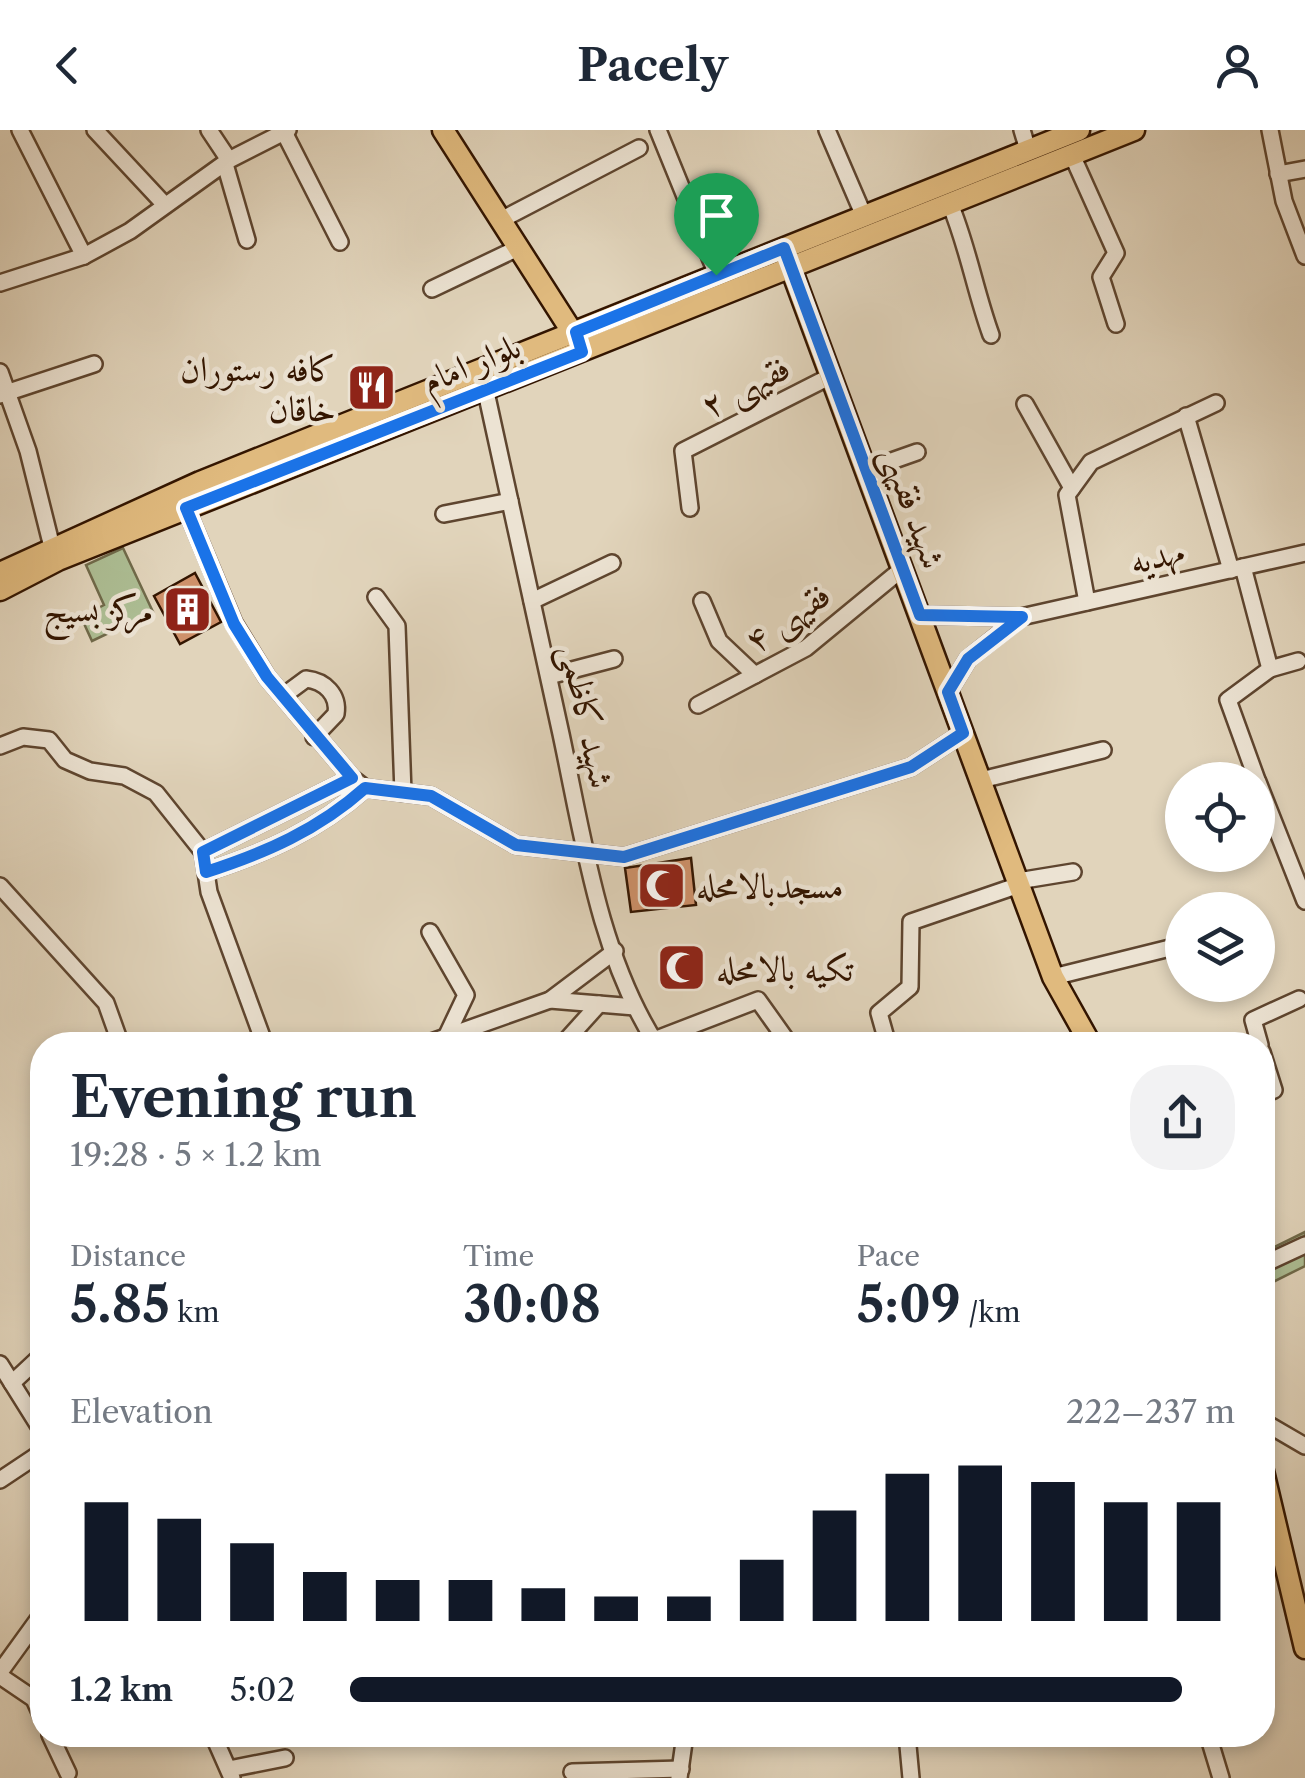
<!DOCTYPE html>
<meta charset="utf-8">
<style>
body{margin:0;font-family:"Libre Caslon Text",Amiri,serif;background:#f2f2f3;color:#1f2937;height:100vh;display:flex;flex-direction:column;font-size:38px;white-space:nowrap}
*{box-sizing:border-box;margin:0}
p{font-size:32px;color:#747a83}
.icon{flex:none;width:55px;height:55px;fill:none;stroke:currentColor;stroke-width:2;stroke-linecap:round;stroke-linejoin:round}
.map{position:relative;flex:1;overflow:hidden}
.details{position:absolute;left:30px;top:902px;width:1245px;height:715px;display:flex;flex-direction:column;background:#fff;border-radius:40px;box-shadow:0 5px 15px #0003}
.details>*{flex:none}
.buttons{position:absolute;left:1165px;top:632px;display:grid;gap:20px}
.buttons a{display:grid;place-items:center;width:110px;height:110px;border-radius:50%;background:#fff;box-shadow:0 5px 15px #0003;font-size:50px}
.pin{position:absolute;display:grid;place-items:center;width:85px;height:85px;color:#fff;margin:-102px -42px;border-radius:50% 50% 50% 0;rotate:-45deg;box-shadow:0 0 10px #0007}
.pin .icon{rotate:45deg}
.round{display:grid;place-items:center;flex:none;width:105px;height:105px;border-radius:40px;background:#f2f2f3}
.overview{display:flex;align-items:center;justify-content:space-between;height:170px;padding:0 40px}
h1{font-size:55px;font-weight:700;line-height:75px}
.figures{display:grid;grid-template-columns:repeat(3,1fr);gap:15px;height:170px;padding:10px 40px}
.figures div{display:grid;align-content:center}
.figures b{font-size:50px;font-weight:700}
.figures small{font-size:28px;font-weight:400}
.figures p{font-size:28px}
.chart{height:280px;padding:20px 40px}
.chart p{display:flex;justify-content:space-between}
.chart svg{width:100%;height:180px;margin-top:10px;stroke:#111827;stroke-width:6}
ul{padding:0 40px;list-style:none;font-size:32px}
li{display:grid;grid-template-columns:160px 120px 1fr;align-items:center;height:75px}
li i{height:25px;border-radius:12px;background:#111827}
header{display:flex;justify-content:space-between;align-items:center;height:130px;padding:0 40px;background:#fff;font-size:45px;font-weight:700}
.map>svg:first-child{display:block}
.green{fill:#adbe94;stroke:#706a4a;stroke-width:2.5}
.building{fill:#ce916a;stroke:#331500;stroke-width:2.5}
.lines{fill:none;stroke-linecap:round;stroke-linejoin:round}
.minor-casing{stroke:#5e452f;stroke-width:20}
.major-casing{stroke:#331500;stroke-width:25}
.minor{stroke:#ece3d3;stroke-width:15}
.major{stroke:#e0ba7e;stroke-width:20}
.route-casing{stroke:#fff;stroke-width:20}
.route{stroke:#1a73e8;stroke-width:12}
.labels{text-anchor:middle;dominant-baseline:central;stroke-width:9;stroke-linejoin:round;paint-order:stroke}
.street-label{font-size:35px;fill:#331500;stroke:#ece3d3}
.poi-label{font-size:35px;fill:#331500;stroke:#ece3d3;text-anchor:end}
</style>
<header><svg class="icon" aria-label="back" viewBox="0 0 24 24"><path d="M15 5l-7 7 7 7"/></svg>Pacely<svg class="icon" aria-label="person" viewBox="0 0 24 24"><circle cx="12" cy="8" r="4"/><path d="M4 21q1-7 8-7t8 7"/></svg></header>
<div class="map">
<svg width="1305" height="1648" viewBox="0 0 1305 1648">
<rect width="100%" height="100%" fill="#e1d4bb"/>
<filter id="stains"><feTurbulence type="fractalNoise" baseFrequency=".002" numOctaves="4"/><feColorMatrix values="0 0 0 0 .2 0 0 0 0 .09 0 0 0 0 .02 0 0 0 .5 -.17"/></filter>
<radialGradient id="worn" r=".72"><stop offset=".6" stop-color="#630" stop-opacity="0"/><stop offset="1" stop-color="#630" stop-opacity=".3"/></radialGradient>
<g class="green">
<polygon points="123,418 153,482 92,511 81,487 104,475 86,435"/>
<polygon points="1305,1102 1305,1136 1263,1157 1262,1123"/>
</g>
<g class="building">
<polygon points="195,443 221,492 180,514 154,466"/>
<polygon points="691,728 696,775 631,782 625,738"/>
</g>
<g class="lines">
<defs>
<g id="minor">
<polyline points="20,0 84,126"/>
<polyline points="95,0 165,75"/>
<polyline points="209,0 229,30"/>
<polyline points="658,0 717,145"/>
<polyline points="827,0 864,86"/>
<polyline points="1022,0 1028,20"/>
<polyline points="1270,0 1284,71 1305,126"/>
<polyline points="284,2 340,112"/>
<polyline points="1072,25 1116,123 1101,147 1116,194"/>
<polyline points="225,34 247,110"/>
<polyline points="1278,44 1305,39"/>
<path d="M950,74C968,117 975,161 991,205"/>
<polyline points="499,91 639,18"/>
<polyline points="0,153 84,126 130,101 229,30 288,0"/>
<polyline points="432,159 518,118"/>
<polyline points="0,242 28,321 52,417"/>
<path d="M486,262C511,376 536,490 561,604C583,707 599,825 657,915"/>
<polyline points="0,265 94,234"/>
<polyline points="1025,274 1072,358"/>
<polyline points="1186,286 1231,440"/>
<polyline points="866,340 917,322"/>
<polyline points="186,378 234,493 267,547 352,648 365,658 431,666 516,715 624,727 911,637 963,603"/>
<polyline points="690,378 683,321 831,246"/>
<polyline points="444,384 510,371"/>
<polyline points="1243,437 1270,539 1228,570 1257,650"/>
<polyline points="376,467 397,496 403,663"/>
<polyline points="532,471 612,433"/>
<polyline points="702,471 719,511 755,545"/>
<polyline points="1087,472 1067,365 1091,332 1216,273"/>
<polyline points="919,485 1021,487 1305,423"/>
<polyline points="1270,539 1298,531"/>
<polyline points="549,546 614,529"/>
<polyline points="948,562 968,529 1021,487"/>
<path d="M283,566L306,549C325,551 339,565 336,584L314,607"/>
<polyline points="698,575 806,518 902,439"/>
<polyline points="0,616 23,607 49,610 65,630 90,641 124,646 156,663 203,722 209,762 265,915"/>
<polyline points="981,650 1103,620"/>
<polyline points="1258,652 1305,771"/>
<polyline points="203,722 352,648"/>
<path d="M206,742C265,723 318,700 365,658"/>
<polyline points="1018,751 1073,742"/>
<polyline points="0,756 106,873 121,915"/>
<polyline points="430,802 466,865 447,905"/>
<polyline points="1053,847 1182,815"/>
<polyline points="550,870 635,877"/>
<polyline points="654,910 758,870 790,915"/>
<polyline points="423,915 550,870 615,821"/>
<polyline points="562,915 599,874"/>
<polyline points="888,915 879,883 910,857 911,792 1019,755"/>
<polyline points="1260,915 1253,890 1299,869"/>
<polyline points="1262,922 1274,960 1262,965"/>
<polyline points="1262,1135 1305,1115"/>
<polyline points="0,1234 42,1301"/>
<polyline points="12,1253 42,1225"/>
<polyline points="1262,1291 1305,1316"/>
<polyline points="0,1350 42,1322"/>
<polyline points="0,1542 42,1484"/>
<polyline points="0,1546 34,1569 42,1587"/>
<polyline points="50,1605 68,1643"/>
<polyline points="213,1605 232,1648"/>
<polyline points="907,1605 911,1648"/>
<polyline points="1208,1605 1221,1648"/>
<polyline points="229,1639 285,1628"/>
<polyline points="572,1642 681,1639"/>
<polyline points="679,1648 685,1605"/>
</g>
<g id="major">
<polyline points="443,0 578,211"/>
<polyline points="786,125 1053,847 1091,915"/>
<polyline points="0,443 200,352 1079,0"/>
<polyline points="0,460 58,430 1134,0"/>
<polyline points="1262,1337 1305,1518"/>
</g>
</defs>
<use href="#minor" class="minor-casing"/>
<use href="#major" class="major-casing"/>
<use href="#minor" class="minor"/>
<use href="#major" class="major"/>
</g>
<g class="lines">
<defs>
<path id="route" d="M784,118L920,485L1022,487L968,529L948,562L963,603L911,637L624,727L516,715L431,666L365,658C318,700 265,723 206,742L203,722L352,648L267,547L234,494L186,378L582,222L576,202Z"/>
</defs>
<use href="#route" class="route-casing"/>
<use href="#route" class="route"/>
</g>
<defs>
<symbol id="restaurant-square" viewBox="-11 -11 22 22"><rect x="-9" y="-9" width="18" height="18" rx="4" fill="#8f2418" stroke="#ece3d3"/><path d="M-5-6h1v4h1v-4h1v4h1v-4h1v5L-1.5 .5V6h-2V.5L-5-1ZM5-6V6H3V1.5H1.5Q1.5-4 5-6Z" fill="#fff"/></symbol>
<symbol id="building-square" viewBox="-11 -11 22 22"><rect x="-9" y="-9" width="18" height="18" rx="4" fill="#8f2418" stroke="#ece3d3"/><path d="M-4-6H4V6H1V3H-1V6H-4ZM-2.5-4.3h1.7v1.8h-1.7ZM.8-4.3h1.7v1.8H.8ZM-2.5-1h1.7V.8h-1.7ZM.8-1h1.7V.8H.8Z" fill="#fff"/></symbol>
<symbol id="mosque-square" viewBox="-11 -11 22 22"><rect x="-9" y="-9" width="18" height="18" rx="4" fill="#8f2418" stroke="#ece3d3"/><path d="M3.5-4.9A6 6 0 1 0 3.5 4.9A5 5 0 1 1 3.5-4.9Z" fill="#fff"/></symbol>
</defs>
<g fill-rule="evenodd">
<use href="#restaurant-square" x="344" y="230" width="55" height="55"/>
<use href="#building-square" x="160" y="452" width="55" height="55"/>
<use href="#mosque-square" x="634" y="728" width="55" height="55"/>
<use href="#mosque-square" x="654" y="810" width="55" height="55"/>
</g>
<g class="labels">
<g class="street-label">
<text transform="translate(471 233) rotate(-22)">بلوار امام</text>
<text transform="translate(745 256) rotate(-27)">فقیهی ۲</text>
<text transform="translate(914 377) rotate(70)">شهید فقیهی</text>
<text transform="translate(1157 426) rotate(-13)">مهدیه</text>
<text transform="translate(787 487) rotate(-34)">فقیهی ۴</text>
<text transform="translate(588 586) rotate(78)">شهید کاظمی</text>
</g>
<g class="poi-label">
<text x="336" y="238">کافه رستوران<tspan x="336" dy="40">خاقان</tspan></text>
<text x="153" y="479">مرکز بسیج</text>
<text x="696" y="755" text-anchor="start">مسجدبالامحله</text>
<text x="716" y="838" text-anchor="start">تکیه بالامحله</text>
</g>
</g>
<rect width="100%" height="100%" filter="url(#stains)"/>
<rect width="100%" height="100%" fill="url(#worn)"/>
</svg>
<div class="buttons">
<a><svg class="icon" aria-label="locate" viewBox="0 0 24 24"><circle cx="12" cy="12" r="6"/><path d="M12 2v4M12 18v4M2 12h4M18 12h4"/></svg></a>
<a><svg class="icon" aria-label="layers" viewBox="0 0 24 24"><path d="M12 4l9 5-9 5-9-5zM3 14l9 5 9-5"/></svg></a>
</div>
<div class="pin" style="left:716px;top:145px;background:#1e9e55"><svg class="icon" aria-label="arrive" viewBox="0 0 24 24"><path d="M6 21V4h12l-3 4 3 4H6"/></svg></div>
<section class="details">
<div class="overview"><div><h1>Evening run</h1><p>19:28 · 5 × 1.2 km</p></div><a class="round"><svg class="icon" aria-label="share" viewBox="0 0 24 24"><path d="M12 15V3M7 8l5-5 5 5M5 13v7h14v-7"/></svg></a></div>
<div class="figures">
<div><p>Distance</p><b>5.85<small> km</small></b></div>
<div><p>Time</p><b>30:08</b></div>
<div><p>Pace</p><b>5:09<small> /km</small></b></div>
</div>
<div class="chart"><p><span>Elevation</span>222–237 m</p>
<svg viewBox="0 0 160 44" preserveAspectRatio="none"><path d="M5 44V15M15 44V19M25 44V25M35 44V32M45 44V34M55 44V34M65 44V36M75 44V38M85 44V38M95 44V29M105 44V17M115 44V8M125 44V6M135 44V10M145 44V15M155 44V15"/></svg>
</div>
<ul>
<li><b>1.2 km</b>5:02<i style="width:94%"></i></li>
</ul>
</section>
</div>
